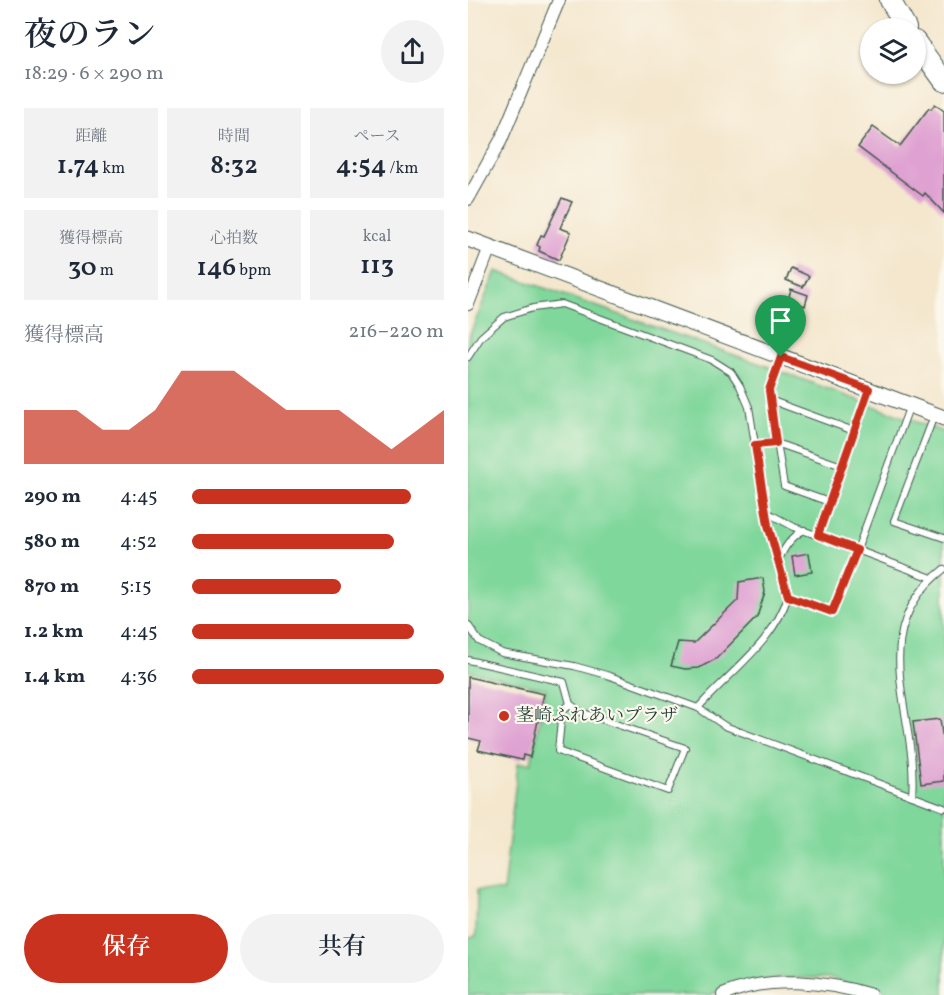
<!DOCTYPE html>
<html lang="ja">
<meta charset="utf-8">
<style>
body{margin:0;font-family:Vollkorn,"Noto Serif JP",serif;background:#f2f2f3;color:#1f2937;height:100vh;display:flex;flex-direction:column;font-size:22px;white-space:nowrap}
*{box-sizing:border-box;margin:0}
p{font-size:20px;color:#747a83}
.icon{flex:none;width:33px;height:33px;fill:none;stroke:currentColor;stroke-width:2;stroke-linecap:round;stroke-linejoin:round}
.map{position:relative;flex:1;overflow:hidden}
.side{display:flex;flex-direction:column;background:#fff;width:468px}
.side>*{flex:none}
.buttons{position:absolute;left:392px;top:18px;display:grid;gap:12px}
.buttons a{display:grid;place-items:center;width:66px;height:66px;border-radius:50%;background:#fff;box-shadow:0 2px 4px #0004;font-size:30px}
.pin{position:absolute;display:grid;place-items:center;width:51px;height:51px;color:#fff;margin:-62px -26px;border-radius:50% 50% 50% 0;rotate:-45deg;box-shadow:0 0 6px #0007}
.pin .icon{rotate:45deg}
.round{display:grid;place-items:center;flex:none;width:63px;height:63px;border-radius:32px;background:#f2f2f3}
.summary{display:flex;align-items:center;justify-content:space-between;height:102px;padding:0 24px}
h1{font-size:33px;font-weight:600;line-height:45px}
.figures{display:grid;grid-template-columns:repeat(3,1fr);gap:9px;height:102px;padding:6px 24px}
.figures div{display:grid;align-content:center;border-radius:0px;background:#f2f2f3;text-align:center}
.figures b{font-size:26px;font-weight:600}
.figures small{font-size:16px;font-weight:400}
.figures p{font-size:16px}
.chart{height:168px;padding:12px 24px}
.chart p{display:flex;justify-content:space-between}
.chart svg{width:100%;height:108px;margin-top:6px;fill:#c8321e;opacity:.7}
.button{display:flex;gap:12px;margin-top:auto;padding:12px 24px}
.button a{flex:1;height:69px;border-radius:36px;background:#c8321e;color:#fff;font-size:24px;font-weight:600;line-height:69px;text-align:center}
.button a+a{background:#f2f2f3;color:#1f2937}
ul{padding:0 24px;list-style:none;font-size:20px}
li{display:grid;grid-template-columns:96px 72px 1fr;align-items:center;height:45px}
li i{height:15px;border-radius:8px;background:#c8321e}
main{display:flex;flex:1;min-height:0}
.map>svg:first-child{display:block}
.green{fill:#80d79b;stroke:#508a68;stroke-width:1.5}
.building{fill:#dfa1d1}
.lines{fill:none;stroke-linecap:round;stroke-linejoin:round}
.service-casing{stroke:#3f564b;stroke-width:8}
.minor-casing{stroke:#3f564b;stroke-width:14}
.tertiary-casing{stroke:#3f564b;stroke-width:17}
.primary-casing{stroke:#3f564b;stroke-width:22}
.service{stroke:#fff;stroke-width:6}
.minor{stroke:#fff;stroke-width:12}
.tertiary{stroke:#fff;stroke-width:15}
.primary{stroke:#fff;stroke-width:20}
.route-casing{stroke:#fff;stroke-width:12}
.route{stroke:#c8321e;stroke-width:8}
.poi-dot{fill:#c8321e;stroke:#fbf7ec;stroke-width:2}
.labels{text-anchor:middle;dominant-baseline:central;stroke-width:4.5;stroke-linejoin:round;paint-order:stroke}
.poi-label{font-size:18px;fill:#1f3d34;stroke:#fbf7ec;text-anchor:start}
</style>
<main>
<section class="side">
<div class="summary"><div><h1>夜のラン</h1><p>18:29 · 6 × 290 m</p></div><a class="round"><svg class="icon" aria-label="share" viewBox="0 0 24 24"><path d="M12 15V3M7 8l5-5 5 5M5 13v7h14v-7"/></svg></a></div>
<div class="figures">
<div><p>距離</p><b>1.74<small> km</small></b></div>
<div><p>時間</p><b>8:32</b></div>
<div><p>ペース</p><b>4:54<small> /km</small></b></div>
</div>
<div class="figures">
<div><p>獲得標高</p><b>30<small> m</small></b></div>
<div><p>心拍数</p><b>146<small> bpm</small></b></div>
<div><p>kcal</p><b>113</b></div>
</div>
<div class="chart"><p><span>獲得標高</span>216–220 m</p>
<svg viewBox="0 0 160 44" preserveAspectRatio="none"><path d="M0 44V22L10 22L20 22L30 30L40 30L50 22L60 6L70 6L80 6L90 14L100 22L110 22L120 22L130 30L140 38L150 30L160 22V44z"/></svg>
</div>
<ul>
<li><b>290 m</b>4:45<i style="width:87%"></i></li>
<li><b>580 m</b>4:52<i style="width:80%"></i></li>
<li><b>870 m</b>5:15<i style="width:59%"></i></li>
<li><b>1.2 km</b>4:45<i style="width:88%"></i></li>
<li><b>1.4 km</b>4:36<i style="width:100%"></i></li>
</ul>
<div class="button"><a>保存</a><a>共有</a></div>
</section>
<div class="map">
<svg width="476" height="995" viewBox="0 0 476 995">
<rect width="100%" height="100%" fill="#fbf7ec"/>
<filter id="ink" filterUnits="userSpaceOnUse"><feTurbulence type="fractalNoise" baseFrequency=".0167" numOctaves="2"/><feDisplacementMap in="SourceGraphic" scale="12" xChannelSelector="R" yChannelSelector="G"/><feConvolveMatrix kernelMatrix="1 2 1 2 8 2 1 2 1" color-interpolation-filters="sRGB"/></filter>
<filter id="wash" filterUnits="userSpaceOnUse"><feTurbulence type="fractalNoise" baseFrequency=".008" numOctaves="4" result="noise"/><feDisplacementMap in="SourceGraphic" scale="24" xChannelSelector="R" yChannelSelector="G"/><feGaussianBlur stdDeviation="1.35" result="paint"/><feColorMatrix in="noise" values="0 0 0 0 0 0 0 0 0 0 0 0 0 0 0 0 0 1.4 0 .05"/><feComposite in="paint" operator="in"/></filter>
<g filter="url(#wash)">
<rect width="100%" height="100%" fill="#f4e7ce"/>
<polygon class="green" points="28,271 301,367 476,432 476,995 416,995 363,978 311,978 258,988 242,995 0,995 0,939 8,936 9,890 35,891 50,763 63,763 78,689 0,671 0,339"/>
<g id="blocks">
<g class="building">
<polygon points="467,104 476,111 476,213 457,193 455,196 390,147 405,127 432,146 461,108 463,109"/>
<polygon points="94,198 104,202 92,228 103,232 91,260 71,251 72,247 69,245 73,235 76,236"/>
<polygon points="323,268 341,276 335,287 318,280"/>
<polygon points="323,289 340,295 337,306 320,300"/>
<polygon points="341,553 344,572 327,575 324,556"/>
<polygon points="295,578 297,592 289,617 248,659 231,668 217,669 203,666 210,642 226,643 270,600 271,582"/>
<polygon points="0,677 76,694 62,757 55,755 54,760 10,750 13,741 0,738"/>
<polygon points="472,719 476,749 476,781 453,784 445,722"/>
</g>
</g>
</g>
<g filter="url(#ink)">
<use href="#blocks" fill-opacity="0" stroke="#3f564b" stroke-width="1.5"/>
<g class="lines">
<defs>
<g id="service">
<polyline points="0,357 13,337 36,317 65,308 94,304 244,360 263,372 272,386 281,407 300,525 320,596"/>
<polyline points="313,357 301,391 316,486 361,502"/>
<polyline points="302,400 386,431"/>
<polyline points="466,416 426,521 476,538"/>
<polyline points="287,445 308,443 374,466"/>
<polyline points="298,512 326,527 389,550 442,405"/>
<polyline points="349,535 401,390"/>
<path d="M310,561C317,547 322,538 336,530"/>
<path d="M476,569C394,632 451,713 444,796L476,808"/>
<polyline points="0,625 11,641 34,653 106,666 142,676 230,708"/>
<polyline points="0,660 96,682 102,704 113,712 217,748 200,791 90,751 94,711 102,704"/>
<path d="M444,796L257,726L230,708C260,673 306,643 320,596L364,612L389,550L464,578"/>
</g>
<g id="minor">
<polyline points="0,199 33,140 91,0"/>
<polyline points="0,304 22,247"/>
<path d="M255,995C300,975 357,981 403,995"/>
</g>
<polyline id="tertiary" points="0,239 476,418"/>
<g id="primary">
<polyline points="422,0 438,28"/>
<polyline points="447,41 476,81"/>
</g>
</defs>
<use href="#service" class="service-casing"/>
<use href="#minor" class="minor-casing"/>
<use href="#tertiary" class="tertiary-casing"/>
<use href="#primary" class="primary-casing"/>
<use href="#service" class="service"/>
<use href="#minor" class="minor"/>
<use href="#tertiary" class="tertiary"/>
<use href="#primary" class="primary"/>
</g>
</g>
<g class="lines" filter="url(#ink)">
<defs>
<polygon id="route" points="313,357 401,389 350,535 389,550 364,612 320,596 300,525 287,445 308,443 301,390"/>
</defs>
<use href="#route" class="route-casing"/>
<use href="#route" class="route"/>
</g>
<circle class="poi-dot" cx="36" cy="716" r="6"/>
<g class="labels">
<g class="poi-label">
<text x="48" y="716">茎崎ふれあいプラザ</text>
</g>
</g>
</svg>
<div class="buttons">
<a><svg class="icon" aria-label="layers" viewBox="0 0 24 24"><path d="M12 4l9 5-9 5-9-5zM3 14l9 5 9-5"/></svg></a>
</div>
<div class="pin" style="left:313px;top:357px;background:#1e9e55"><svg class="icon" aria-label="arrive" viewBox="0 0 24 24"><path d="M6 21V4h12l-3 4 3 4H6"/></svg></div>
</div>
</main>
